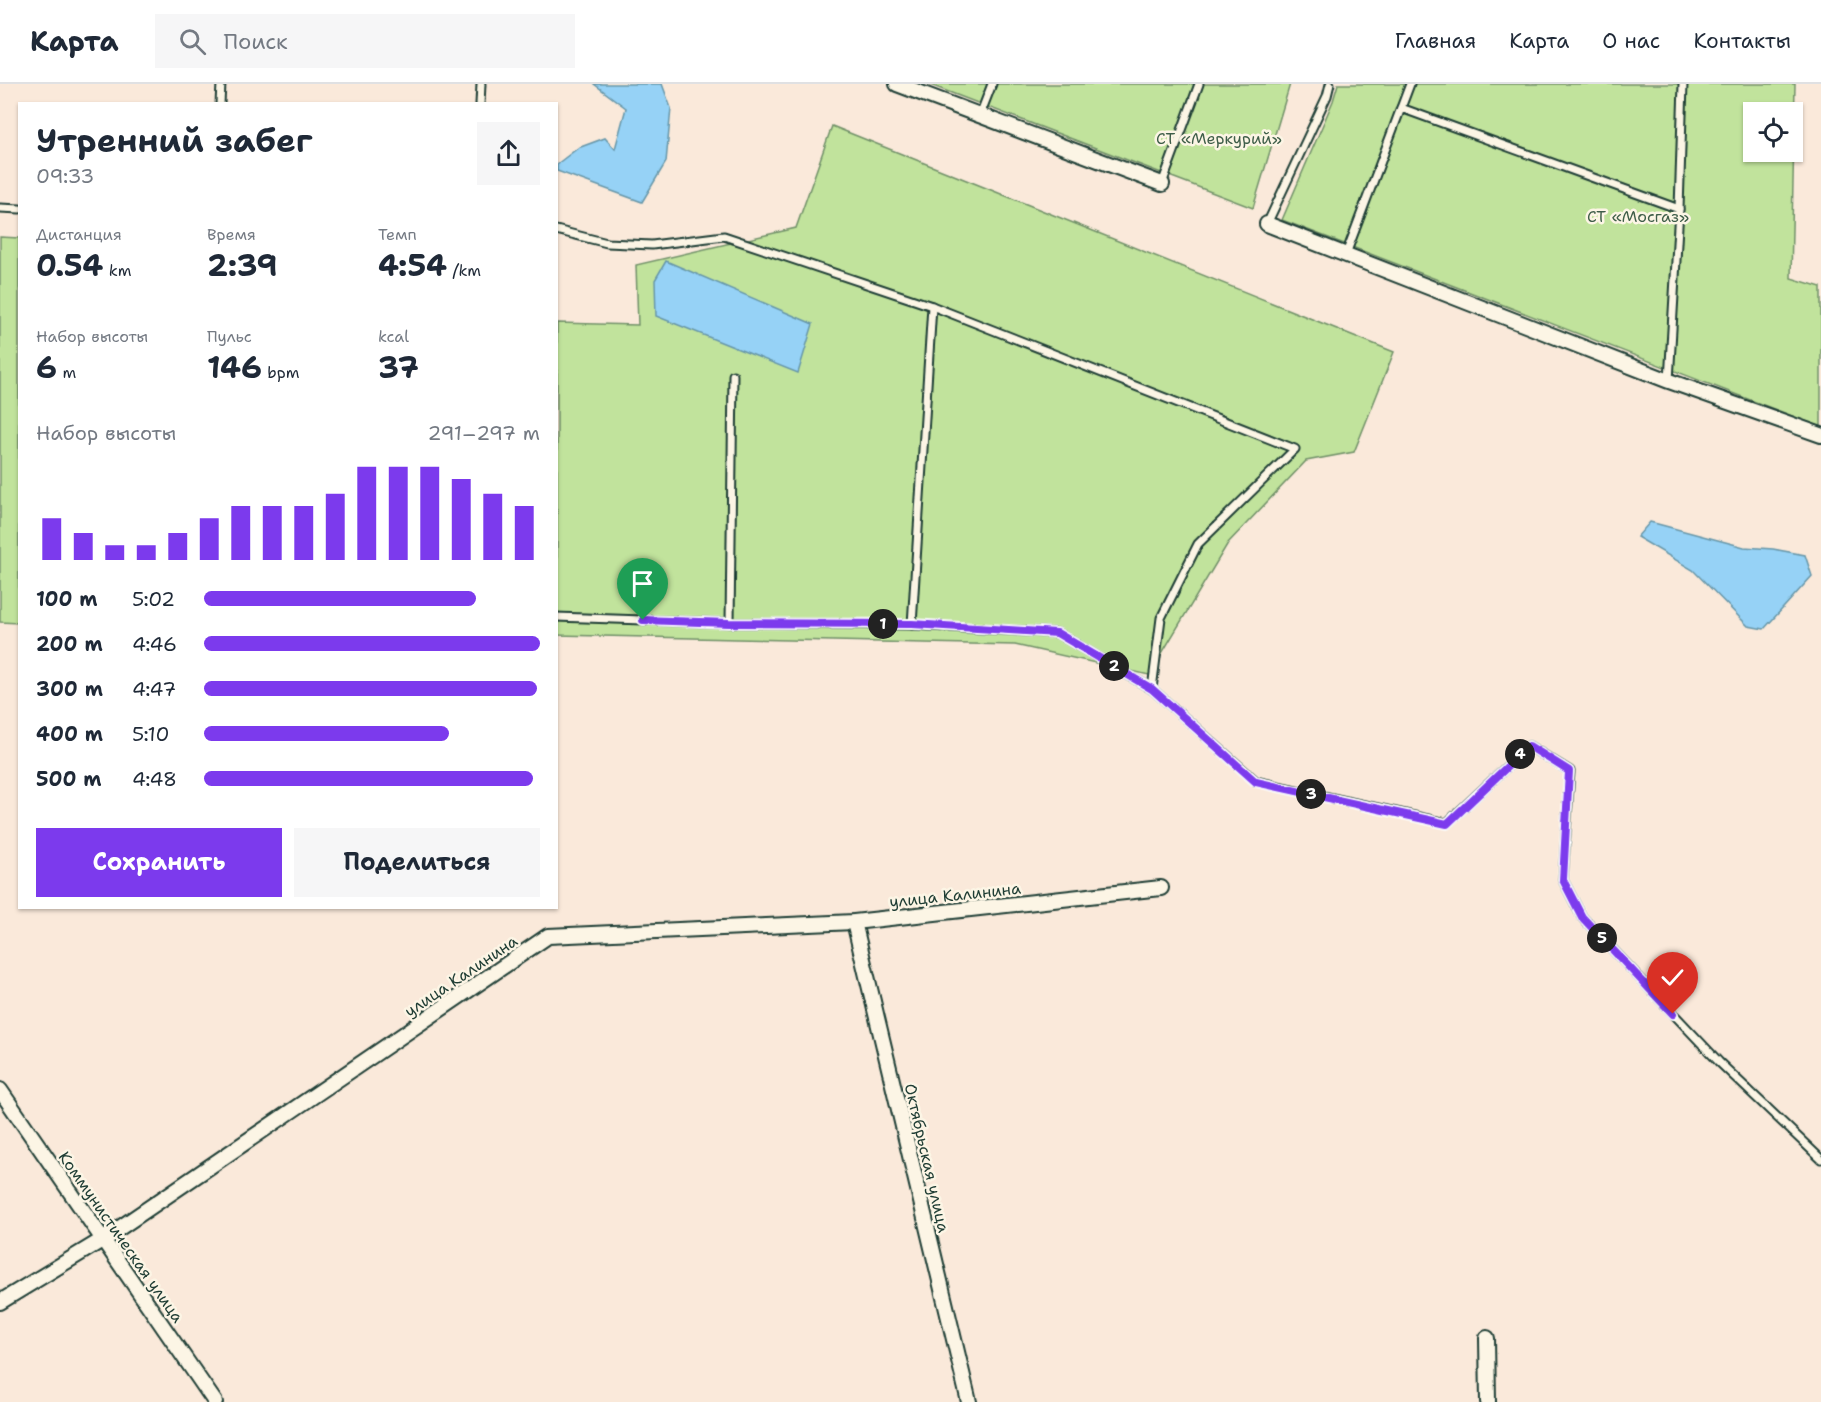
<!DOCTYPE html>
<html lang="ru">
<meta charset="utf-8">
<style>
body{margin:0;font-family:"Shantell Sans",sans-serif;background:#f6f6f7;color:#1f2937;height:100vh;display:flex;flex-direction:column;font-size:22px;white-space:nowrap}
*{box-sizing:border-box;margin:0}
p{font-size:20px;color:#747a83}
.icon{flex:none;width:33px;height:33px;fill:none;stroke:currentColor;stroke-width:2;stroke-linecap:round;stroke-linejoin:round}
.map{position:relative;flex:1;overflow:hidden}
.side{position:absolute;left:18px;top:18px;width:540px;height:807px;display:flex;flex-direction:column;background:#fff;border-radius:0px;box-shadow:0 2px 4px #0004}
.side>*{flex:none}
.tools{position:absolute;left:1743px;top:18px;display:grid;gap:12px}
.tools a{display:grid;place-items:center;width:60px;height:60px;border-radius:0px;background:#fff;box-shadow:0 2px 4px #0004;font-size:30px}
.pin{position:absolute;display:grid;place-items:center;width:51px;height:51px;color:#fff;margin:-62px -26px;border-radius:50% 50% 50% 0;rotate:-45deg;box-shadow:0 0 6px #0007}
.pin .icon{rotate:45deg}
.km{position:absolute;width:30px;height:30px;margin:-15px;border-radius:50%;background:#222;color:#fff;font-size:16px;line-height:30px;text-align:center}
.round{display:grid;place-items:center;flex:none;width:63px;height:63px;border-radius:0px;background:#f6f6f7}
.head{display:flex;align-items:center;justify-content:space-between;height:102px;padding:0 18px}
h1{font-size:33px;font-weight:700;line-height:45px}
.figures{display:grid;grid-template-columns:repeat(3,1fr);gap:9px;height:102px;padding:6px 18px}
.figures div{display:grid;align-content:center}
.figures b{font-size:30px;font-weight:700}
.figures small{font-size:16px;font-weight:400}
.figures p{font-size:16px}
.chart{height:168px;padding:12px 18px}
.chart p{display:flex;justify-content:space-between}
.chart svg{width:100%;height:108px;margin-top:6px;stroke:#7c3aed;stroke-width:6}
.button{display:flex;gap:12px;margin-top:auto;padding:12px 18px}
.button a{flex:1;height:69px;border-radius:0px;background:#7c3aed;color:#fff;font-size:24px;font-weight:700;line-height:69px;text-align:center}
.button a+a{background:#f6f6f7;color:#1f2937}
ul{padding:0 18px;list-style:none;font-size:20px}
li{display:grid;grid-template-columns:96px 72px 1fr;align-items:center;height:45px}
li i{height:15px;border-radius:8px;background:#7c3aed}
header{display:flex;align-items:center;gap:36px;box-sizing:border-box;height:84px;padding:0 30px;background:#fff;border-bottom:2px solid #e0e1e3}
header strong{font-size:28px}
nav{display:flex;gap:33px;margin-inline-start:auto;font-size:21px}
.search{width:420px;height:54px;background:#f6f6f7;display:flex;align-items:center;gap:15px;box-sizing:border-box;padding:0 21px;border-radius:0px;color:#747a83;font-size:22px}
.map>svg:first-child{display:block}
.green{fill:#c1e39c;stroke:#709068;stroke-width:1.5;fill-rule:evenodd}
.water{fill:#96d2f6;stroke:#6696a8;stroke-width:1.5}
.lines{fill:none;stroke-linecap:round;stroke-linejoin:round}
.service-casing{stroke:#1f3d34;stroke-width:11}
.minor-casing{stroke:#1f3d34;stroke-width:18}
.service{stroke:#fcf5e5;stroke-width:7}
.minor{stroke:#fcf5e5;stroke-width:14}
.route-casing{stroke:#fff;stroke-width:12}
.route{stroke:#7c3aed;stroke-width:8}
.labels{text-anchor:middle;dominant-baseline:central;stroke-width:5;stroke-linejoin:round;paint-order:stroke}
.park-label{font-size:16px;fill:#3f5e49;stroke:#fcf5e5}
.street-label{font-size:16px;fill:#1f3d34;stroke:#fcf5e5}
</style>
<header>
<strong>Карта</strong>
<div class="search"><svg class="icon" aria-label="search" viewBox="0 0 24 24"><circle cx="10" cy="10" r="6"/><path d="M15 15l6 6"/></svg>Поиск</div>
<nav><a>Главная</a><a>Карта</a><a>О нас</a><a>Контакты</a></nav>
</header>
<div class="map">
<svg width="1821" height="1318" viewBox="0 0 1821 1318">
<rect width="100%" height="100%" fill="#fae9da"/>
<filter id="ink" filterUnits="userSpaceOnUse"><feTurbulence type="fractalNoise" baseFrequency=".0167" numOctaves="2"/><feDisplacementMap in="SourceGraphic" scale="12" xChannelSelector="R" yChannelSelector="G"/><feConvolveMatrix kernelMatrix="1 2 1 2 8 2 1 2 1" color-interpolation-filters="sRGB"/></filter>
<g filter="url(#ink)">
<g class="green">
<polygon points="928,0 1290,0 1253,124"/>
<path d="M1338,0H1795L1791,194L1821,203V343L1282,136L1333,17ZM1754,28H1792V68H1754Z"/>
<polygon points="832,42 1394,268 1354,368 1306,377 1228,459 1149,591 1015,561 557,551 557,239 638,241 636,181 796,144"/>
<polygon points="0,153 19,154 19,539 0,538"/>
</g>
<g class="water">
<polygon points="594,0 662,0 671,24 666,78 642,118 557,87 557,80 578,64 605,54 615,65 626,24"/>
<polygon points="666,177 813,240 798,289 656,232 655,196"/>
<polygon points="1650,438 1744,463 1773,465 1805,471 1812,492 1764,545 1748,542 1693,486 1637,453"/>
</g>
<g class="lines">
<defs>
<g id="service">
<polyline points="220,20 221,0"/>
<polyline points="480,20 481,0"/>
<polyline points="1401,24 1679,125"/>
<polyline points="980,31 992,0"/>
<polyline points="1162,100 1199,0"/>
<polyline points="0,124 20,125"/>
<polyline points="1267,140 1327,12 1330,0"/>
<polyline points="556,146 607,159 652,161 724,152 932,222 1295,365 1198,460 1161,534 1152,605 1256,697 1447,739 1529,662 1570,687 1563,796 1582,833 1719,978 1821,1075"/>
<polyline points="1346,170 1410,0"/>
<polyline points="1669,297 1679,125 1683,0"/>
<polyline points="556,533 730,539 912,541 1057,549 1152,605"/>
<polyline points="730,539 733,291"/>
<polyline points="912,541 932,222"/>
</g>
<g id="minor">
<polyline points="897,0 1162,100"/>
<polyline points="1267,140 1669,297 1821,351"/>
<polyline points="854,838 969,1318"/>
<polyline points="0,1006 215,1318"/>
<polyline points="0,1218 102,1156 548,852 854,838 1161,804"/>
<polyline points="1487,1254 1488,1318"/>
</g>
</defs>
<use href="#service" class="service-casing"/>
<use href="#minor" class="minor-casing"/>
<use href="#service" class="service"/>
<use href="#minor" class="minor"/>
</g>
</g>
<g class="lines" filter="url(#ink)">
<defs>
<polyline id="route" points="643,536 729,539 912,540 1057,549 1152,605 1256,698 1447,740 1529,662 1569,687 1563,796 1582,833 1673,930"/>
</defs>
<use href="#route" class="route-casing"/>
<use href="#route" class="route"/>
</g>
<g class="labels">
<g class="park-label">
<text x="1219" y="54">СТ «Меркурий»</text>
<text x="1638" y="132">СТ «Мосгаз»</text>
</g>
<g class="street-label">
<text transform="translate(955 811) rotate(-6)">улица Калинина</text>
<text transform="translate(461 892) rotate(-34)">улица Калинина</text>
<text transform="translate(927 1074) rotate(77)">Октябрьская улица</text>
<text transform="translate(121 1153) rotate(55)">Коммунистическая улица</text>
</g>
</g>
</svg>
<div class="tools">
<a><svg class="icon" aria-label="locate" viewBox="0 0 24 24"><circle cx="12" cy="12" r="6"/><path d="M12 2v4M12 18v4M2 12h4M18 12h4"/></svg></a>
</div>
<div class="pin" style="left:643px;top:536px;background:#1e9e55"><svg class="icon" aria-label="arrive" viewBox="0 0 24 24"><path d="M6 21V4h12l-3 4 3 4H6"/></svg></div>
<div class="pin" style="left:1673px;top:930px;background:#d93025"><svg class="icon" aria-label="check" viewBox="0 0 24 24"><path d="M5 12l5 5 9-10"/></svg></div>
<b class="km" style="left:883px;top:540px">1</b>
<b class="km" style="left:1114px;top:582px">2</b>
<b class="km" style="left:1311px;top:710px">3</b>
<b class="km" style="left:1520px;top:670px">4</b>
<b class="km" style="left:1602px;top:854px">5</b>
<section class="side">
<div class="head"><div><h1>Утренний забег</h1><p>09:33</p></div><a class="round"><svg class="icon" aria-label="share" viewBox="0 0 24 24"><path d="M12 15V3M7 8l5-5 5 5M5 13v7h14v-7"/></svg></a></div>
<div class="figures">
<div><p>Дистанция</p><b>0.54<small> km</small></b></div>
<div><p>Время</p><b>2:39</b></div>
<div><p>Темп</p><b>4:54<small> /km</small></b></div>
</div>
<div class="figures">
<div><p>Набор высоты</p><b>6<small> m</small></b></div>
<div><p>Пульс</p><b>146<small> bpm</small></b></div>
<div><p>kcal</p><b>37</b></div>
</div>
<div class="chart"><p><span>Набор высоты</span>291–297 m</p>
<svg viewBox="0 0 160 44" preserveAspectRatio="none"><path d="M5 44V27M15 44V33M25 44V38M35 44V38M45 44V33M55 44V27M65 44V22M75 44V22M85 44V22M95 44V17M105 44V6M115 44V6M125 44V6M135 44V11M145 44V17M155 44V22"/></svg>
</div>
<ul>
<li><b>100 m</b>5:02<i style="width:81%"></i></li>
<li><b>200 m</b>4:46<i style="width:100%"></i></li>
<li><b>300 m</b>4:47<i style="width:99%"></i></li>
<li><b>400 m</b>5:10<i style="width:73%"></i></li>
<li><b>500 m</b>4:48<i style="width:98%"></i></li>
</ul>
<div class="button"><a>Сохранить</a><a>Поделиться</a></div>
</section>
</div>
